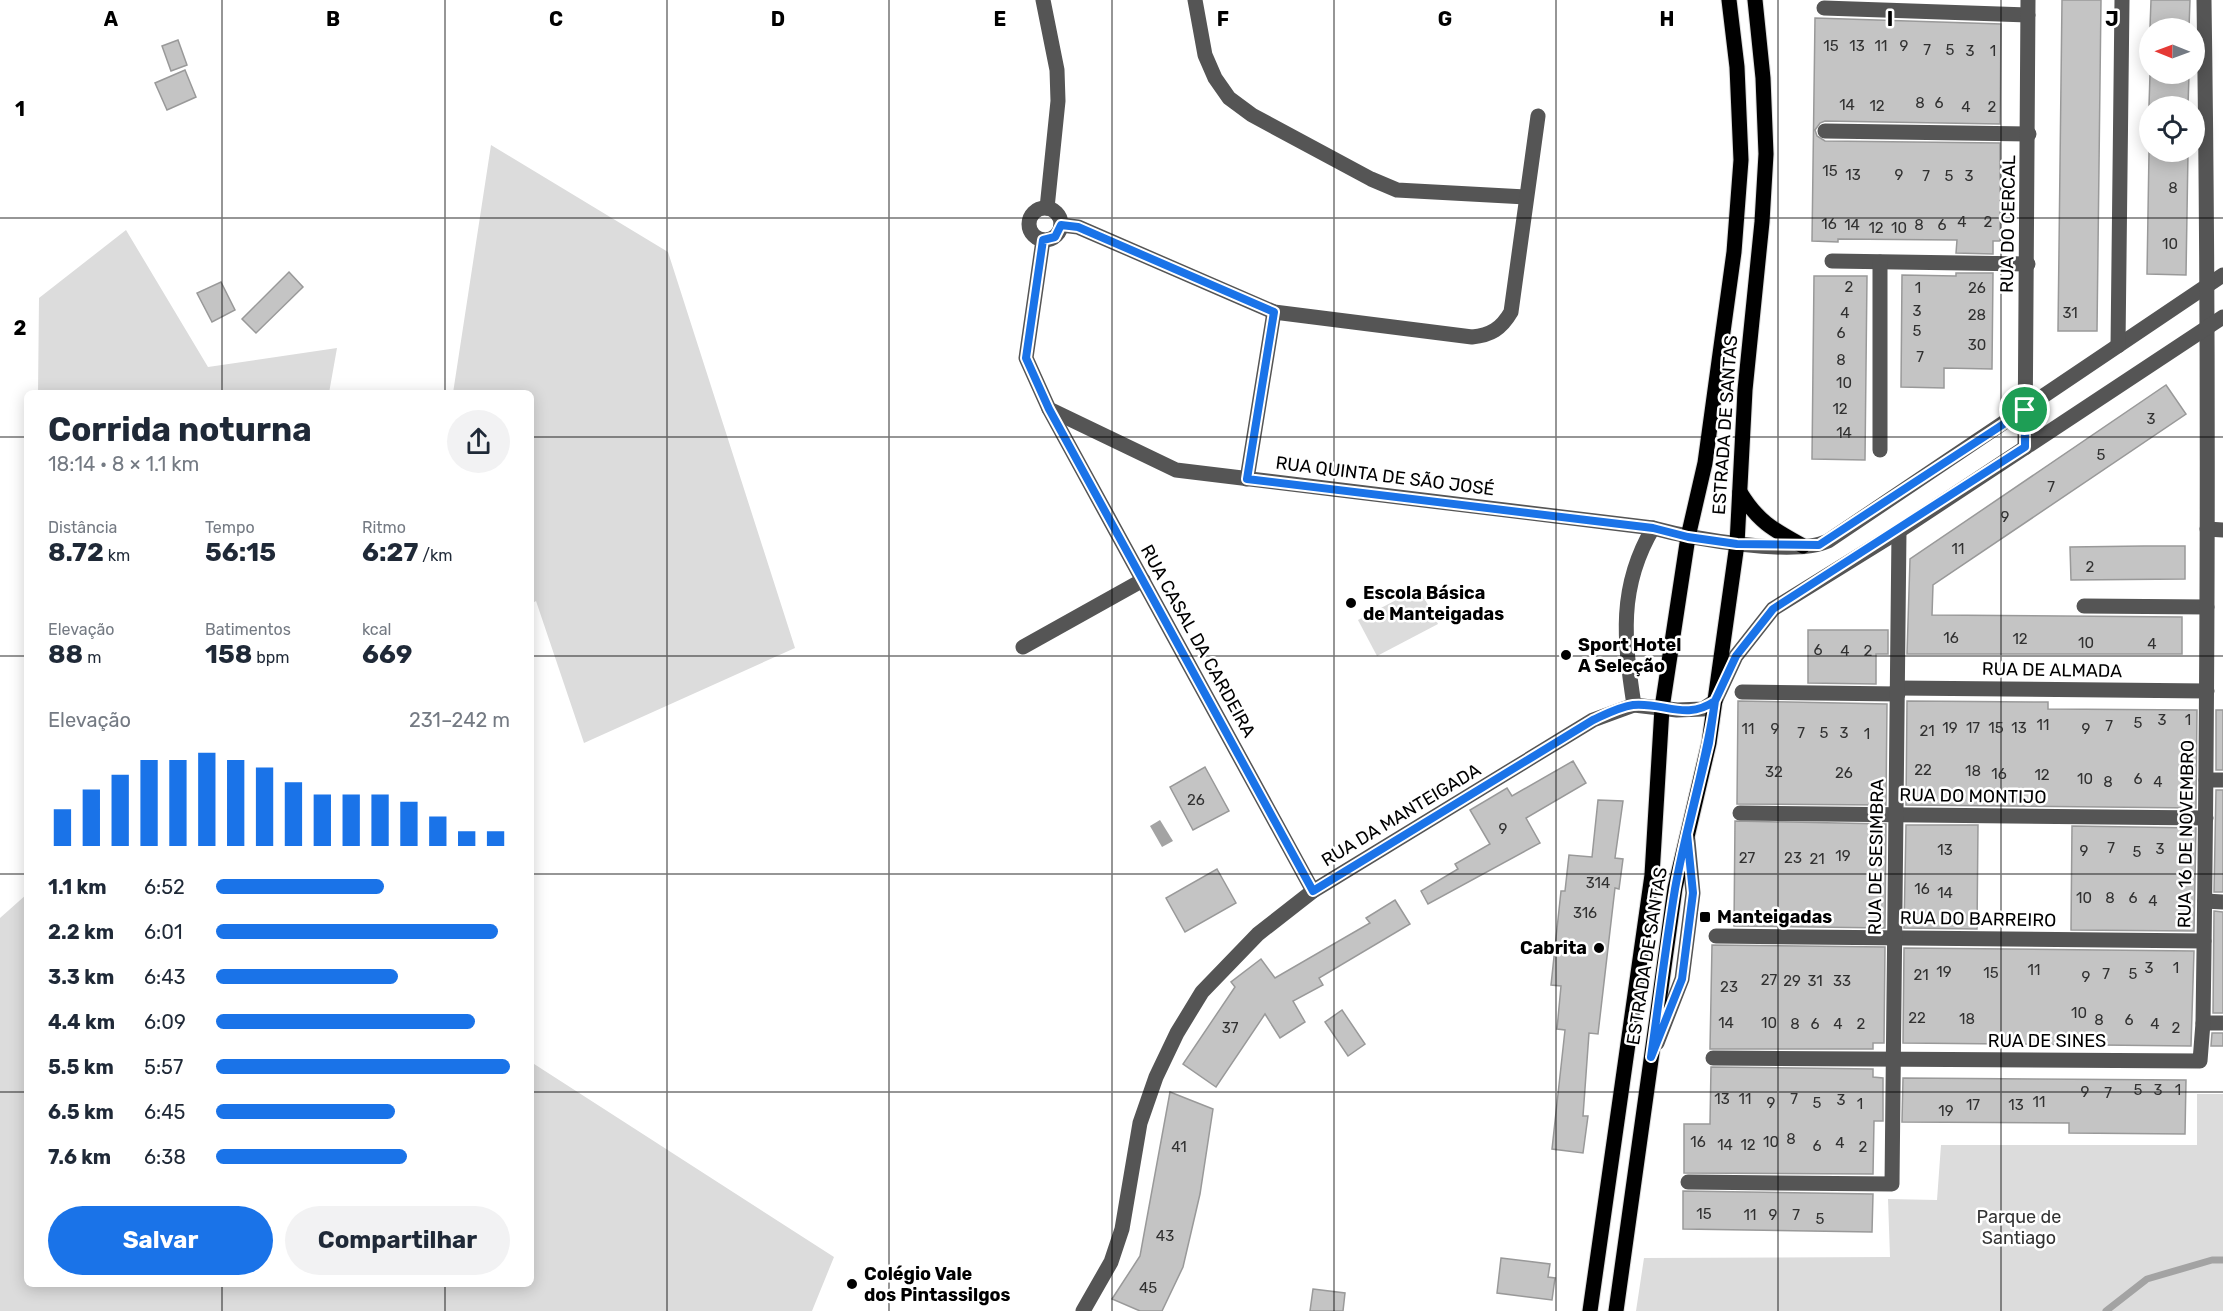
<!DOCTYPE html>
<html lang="pt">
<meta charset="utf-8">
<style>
body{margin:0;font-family:Rubik,sans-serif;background:#f2f2f3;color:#1f2937;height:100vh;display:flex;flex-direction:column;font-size:22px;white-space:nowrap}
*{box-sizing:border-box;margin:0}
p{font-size:20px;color:#747a83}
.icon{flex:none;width:33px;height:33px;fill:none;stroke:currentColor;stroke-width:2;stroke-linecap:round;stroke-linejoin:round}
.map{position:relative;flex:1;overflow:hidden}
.panel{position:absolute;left:24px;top:390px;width:510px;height:897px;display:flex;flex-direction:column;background:#fff;border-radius:9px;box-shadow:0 3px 15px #0003}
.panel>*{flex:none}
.needle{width:39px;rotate:271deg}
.controls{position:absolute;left:2139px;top:18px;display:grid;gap:12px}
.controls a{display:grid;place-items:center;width:66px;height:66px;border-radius:50%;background:#fff;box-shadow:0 3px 15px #0003;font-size:30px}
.pin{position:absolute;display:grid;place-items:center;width:51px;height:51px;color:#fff;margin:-26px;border:3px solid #fff;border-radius:50%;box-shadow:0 2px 6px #0007}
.round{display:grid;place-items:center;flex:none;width:63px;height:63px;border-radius:32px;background:#f2f2f3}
.headline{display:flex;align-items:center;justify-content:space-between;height:102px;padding:0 24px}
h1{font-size:33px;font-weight:700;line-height:45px}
.metrics{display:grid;grid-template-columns:repeat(3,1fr);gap:9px;height:102px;padding:6px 24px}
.metrics div{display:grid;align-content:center}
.metrics b{font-size:26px;font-weight:700}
.metrics small{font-size:16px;font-weight:400}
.metrics p{font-size:16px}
.chart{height:168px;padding:12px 24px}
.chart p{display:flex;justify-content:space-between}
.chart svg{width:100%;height:108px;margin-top:6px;stroke:#1a73e8;stroke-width:6}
.action{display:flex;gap:12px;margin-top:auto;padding:12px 24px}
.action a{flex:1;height:69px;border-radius:36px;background:#1a73e8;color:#fff;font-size:24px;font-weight:700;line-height:69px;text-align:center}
.action a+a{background:#f2f2f3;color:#1f2937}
ul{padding:0 24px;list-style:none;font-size:20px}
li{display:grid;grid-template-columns:96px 72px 1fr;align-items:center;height:45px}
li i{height:15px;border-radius:8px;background:#1a73e8}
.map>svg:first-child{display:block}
.green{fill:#dcdcdc}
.water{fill:#a3a3a3}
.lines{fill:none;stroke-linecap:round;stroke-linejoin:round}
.stream{stroke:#a3a3a3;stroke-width:7}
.building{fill:#c4c4c4;stroke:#999;stroke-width:1.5}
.major-casing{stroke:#dbdbdb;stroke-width:17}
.minor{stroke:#555;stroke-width:15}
.major{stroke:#000;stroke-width:15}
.route-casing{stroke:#fff;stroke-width:12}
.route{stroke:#1a73e8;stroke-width:8}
.grid{fill:none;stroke:#000;stroke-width:1.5;stroke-opacity:0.55}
.poi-dot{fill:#000;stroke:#fff;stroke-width:2}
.labels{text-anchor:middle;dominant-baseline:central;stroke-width:5;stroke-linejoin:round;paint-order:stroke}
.number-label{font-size:15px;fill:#313131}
.street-label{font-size:18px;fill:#000;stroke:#fff}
.poi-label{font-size:18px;font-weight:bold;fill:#000;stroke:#fff;text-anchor:start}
.park-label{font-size:18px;fill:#333;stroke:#fff}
.grid-label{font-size:20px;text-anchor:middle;font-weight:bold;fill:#000;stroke:#fff;stroke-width:5;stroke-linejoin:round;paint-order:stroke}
</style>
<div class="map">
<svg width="2223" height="1311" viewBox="0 0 2223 1311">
<rect width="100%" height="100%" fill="#fff"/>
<g class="green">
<polygon points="491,145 668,252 795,648 584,743 536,601 531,604 531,393 453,393"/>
<polygon points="126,230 208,367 337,348 329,393 38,393 39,298"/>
<polygon points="1419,588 1438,624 1377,656 1358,620"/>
<polygon points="27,894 27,1284 531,1284 531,1062 834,1257 812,1311 0,1311 0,918"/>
<polygon points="2197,1094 2223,1094 2223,1311 1636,1311 1644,1258 1890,1257 1888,1199 1937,1200 1941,1145 2197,1145"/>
</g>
<polygon class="water" points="1160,820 1173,841 1162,847 1150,826"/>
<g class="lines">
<polyline class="stream" points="2106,1311 2147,1279 2212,1260 2223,1260"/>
</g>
<g class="building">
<polygon points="2062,0 2101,0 2097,331 2058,331"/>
<polygon points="2151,0 2190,0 2189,28 2150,28"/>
<polygon points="1815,18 2001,24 2000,124 1825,121 1820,123 1815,130 1817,136 1825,141 2000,143 2000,241 1993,241 1993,254 1956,253 1957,240 1838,239 1838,242 1812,241"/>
<polygon points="178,40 187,65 171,71 162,46"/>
<polygon points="185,70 196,97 167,110 155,83"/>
<polygon points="2150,74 2189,74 2188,106 2149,106"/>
<polygon points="2149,152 2188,152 2186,275 2147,274"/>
<polygon points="289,272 303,287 256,333 242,319"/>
<polygon points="1956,273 1993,273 1992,369 1944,368 1944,388 1901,387 1902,275 1956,276"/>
<polygon points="1814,276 1867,276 1865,460 1812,459"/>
<polygon points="221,282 235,310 212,322 197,293"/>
<polygon points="2166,385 2186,414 1933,585 1932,615 2182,617 2182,654 1907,654 1910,559"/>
<polygon points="2144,546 2185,546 2185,579 2071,580 2070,547"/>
<polygon points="1808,630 1888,630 1888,654 1876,654 1876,684 1808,683"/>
<polygon points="1738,701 1887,704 1886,805 1737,804"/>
<polygon points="1907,701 2048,702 2048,709 2197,710 2196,808 1906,805"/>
<rect x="2216" y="710" width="7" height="60"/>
<polygon points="1573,761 1586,783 1526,818 1540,843 1428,904 1421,891 1458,869 1455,864 1490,844 1470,810 1507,788 1512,796"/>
<polygon points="1205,767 1229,811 1193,830 1170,787"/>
<polygon points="2216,790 2223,790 2223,892 2214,892"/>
<polygon points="1598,800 1623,801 1615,858 1623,859 1619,889 1615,888 1598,1034 1589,1033 1583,1116 1588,1116 1583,1153 1552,1149 1565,1030 1557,1029 1561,986 1551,985 1561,891 1565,891 1569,855 1592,857"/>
<polygon points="1735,821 1886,824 1885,928 1734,926"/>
<polygon points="1906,825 1978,825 1977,929 1904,928"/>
<polygon points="2072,826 2196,828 2194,931 2071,930"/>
<polygon points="1217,869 1236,903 1185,932 1166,898"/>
<polygon points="1395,900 1410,924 1319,978 1323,985 1293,1001 1305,1022 1280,1038 1265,1014 1216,1087 1183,1064 1235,987 1231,982 1261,959 1275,978 1370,923 1366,918"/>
<polygon points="2214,911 2223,912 2223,1013 2213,1013"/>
<polygon points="1712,945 1885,947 1884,1043 1873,1043 1873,1049 1710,1049"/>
<polygon points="1904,948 2194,951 2191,1046 1903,1043"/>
<polygon points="1342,1010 1365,1044 1348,1056 1325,1022"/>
<polygon points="2212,1033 2223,1033 2223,1046 2211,1046"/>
<polygon points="1711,1067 1873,1069 1873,1077 1883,1078 1883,1121 1874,1121 1873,1174 1684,1173 1684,1124 1710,1124"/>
<polygon points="1903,1078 2186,1080 2185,1134 2069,1133 2069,1123 1902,1122"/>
<polygon points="1170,1092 1213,1109 1200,1194 1183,1267 1162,1311 1140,1311 1112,1299 1140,1256"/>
<polygon points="1683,1191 1873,1194 1872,1232 1683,1229"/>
<polygon points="1501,1258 1550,1264 1548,1277 1555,1278 1552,1300 1497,1293"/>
<polygon points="1313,1289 1345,1293 1343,1311 1310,1311"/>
</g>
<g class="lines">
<defs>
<g id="major">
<path d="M1740,492C1758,522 1774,530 1803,546"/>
<polyline points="1590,1311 1652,875 1662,708 1688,537 1705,463 1734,252 1741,160 1737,67 1729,0"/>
<polyline points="1616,1311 1675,888 1709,743 1737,544 1745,390 1762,222 1766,154 1763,78 1755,0"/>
</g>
</defs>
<use href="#major" class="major-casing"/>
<g class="minor">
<polyline points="1043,0 1057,70 1058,101 1047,208"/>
<polyline points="1195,0 1205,55 1215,78 1229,98 1252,115 1371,179 1397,190 1526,197"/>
<polyline points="1824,8 2028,15"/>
<polyline points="1825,131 2029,134"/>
<circle cx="1045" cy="224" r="16"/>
<path d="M1061,225L1078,227L1274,312L1472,337C1491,335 1501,329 1511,312L1538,116"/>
<path d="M1043,240L1026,358L1049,409L1176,470L1653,528C1690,538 1794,557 1828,541L2223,275"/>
<polyline points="1832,261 2028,264"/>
<polyline points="2118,346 2122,0"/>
<polyline points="1049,409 1313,891"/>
<polyline points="2025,448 2028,0"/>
<polyline points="1880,450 1880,262"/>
<polyline points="1247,479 1274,312"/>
<polyline points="2207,529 2223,530"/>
<polyline points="2084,606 2207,607"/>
<polyline points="1023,647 1143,580"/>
<polyline points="1897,688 2207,691"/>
<polyline points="1742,692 1898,694"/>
<path d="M1634,705C1624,640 1618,587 1653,528"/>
<polyline points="2206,780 2223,780"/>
<polyline points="1740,813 2206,818"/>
<polyline points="2205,901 2223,902"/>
<polyline points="1716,936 2204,941"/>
<polyline points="2203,1023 2223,1023"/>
<polyline points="1657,1043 1682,979 1693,893 1688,841"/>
<path d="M1713,1058L2200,1061L2203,1023C2208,682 2209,341 2204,0"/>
<polyline points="1688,1182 1892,1184 1899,531"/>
<polyline points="1083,1311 1111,1262 1122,1229 1140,1123 1156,1077 1177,1033 1202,992 1258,934 1313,891 1593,720 1634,705 1677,710 1703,709 1715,701 1736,656 1773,609 1899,531 2223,317"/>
</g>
<use href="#major" class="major"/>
</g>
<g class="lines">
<defs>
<path id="route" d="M2025,410L1819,545L1737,544L1688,537L1653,528L1247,479L1274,312L1078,227L1061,225L1055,237L1043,240L1026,358L1049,409L1313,891L1593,720C1606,714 1619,707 1633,705C1664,702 1686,721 1715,701C1706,765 1686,826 1675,889C1666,944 1659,1001 1651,1057L1682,979L1693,893L1687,834L1709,743L1715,701L1736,656L1773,609L2025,447V410"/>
</defs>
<use href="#route" class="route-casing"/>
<use href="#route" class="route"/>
</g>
<path class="grid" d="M222,0V393M445,0V393M667,0V1311M889,0V1311M1112,0V1311M1334,0V1311M1556,0V1311M1778,0V1311M2001,0V1311M0,218H2223M0,437H27M531,437H2223M0,656H27M531,656H2223M0,874H27M531,874H2223M0,1092H27M531,1092H2223M222,1284V1311M445,1284V1311"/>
<g class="poi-dot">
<circle cx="1351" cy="603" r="6"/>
<circle cx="1566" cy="655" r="6"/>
<rect x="1699" y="911" width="12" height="12" rx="3"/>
<circle cx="1599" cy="948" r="6"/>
<circle cx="852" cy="1284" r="6"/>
</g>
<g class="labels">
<g class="number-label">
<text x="1831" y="46">15</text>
<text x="1857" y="46">13</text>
<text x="1881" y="46">11</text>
<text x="1904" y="46">9</text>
<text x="1927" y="50">7</text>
<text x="1950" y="50">5</text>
<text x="1970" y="51">3</text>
<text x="1993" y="51">1</text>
<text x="1920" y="103">8</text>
<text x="1939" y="103">6</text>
<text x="1847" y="105">14</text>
<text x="1877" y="106">12</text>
<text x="1966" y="107">4</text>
<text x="1992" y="107">2</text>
<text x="1830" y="171">15</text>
<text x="1853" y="175">13</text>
<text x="1899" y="175">9</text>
<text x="1926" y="176">7</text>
<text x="1949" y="176">5</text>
<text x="1969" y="176">3</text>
<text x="2173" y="188">8</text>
<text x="1962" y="222">4</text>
<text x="1988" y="222">2</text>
<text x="1829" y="224">16</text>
<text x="1852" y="225">14</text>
<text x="1919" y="225">8</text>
<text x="1942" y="225">6</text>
<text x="1876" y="228">12</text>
<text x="1899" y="228">10</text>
<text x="2170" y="244">10</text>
<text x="1849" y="287">2</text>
<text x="1918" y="288">1</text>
<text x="1977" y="288">26</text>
<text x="1917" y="311">3</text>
<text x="1845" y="313">4</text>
<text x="2070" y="313">31</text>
<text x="1977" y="315">28</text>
<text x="1917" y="331">5</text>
<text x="1841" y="333">6</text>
<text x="1977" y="345">30</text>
<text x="1920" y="357">7</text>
<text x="1841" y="360">8</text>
<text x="1844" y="383">10</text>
<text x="1840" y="409">12</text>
<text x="2151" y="419">3</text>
<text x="1844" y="433">14</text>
<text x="2101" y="455">5</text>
<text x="2051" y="487">7</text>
<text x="2005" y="517">9</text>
<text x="1958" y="549">11</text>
<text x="2090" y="567">2</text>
<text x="1951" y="638">16</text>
<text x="2020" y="639">12</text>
<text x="2086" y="643">10</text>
<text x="2152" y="644">4</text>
<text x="1818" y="650">6</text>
<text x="1845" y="651">4</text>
<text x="1868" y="651">2</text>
<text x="2162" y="720">3</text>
<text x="2188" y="720">1</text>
<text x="2138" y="723">5</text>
<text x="2043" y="725">11</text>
<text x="2109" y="726">7</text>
<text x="1950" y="728">19</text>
<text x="1973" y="728">17</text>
<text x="1996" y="728">15</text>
<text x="2019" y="728">13</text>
<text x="1748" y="729">11</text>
<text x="1775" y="729">9</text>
<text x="2086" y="729">9</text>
<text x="1927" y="731">21</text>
<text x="1801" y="733">7</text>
<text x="1824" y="733">5</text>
<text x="1844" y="733">3</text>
<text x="1867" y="734">1</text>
<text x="1923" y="770">22</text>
<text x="1973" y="771">18</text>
<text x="1774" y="772">32</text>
<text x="1844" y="773">26</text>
<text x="1999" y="774">16</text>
<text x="2042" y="775">12</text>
<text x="2085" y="779">10</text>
<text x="2138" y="779">6</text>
<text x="2108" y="782">8</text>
<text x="2158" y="782">4</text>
<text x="1196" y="800">26</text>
<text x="1503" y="829">9</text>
<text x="2111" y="848">7</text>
<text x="2160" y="849">3</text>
<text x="1945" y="850">13</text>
<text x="2084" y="851">9</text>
<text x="2137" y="852">5</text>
<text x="1843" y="856">19</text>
<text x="1747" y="858">27</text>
<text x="1793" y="858">23</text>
<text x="1817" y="859">21</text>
<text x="1598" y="883">314</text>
<text x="1922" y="889">16</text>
<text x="1945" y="893">14</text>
<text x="2084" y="898">10</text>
<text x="2110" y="898">8</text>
<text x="2133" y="898">6</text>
<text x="2153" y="901">4</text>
<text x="1585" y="913">316</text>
<text x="2149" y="968">3</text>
<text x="2176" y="968">1</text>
<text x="2034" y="970">11</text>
<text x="1944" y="972">19</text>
<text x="1991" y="973">15</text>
<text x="2106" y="974">7</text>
<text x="2133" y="974">5</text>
<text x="1921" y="975">21</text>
<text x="2086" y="977">9</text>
<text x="1769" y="980">27</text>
<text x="1792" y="981">29</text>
<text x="1815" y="981">31</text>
<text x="1842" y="981">33</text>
<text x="1729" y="987">23</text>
<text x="2079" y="1013">10</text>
<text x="1917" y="1018">22</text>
<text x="1967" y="1019">18</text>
<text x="2099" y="1020">8</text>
<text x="2129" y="1020">6</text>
<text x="1726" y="1023">14</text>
<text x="1769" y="1023">10</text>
<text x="1795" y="1024">8</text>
<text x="1815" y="1024">6</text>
<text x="1838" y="1024">4</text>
<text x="1861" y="1024">2</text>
<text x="2155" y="1024">4</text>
<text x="1230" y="1028">37</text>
<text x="2176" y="1028">2</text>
<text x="2138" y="1090">5</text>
<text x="2158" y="1090">3</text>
<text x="2178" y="1090">1</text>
<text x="2085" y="1092">9</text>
<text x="2108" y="1093">7</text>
<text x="1722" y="1099">13</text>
<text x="1745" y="1099">11</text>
<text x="1794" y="1099">7</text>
<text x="1841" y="1100">3</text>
<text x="2039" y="1102">11</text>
<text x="1771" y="1103">9</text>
<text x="1817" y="1103">5</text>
<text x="1860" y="1104">1</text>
<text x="1973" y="1105">17</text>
<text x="2016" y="1105">13</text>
<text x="1946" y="1111">19</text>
<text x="1791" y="1139">8</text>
<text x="1698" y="1142">16</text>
<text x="1771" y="1142">10</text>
<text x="1840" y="1143">4</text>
<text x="1725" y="1145">14</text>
<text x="1748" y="1145">12</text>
<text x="1817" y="1146">6</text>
<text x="1179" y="1147">41</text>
<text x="1863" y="1147">2</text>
<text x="1704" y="1214">15</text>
<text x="1750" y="1215">11</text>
<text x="1773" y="1215">9</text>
<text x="1796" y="1215">7</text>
<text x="1820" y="1219">5</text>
<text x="1165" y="1236">43</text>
<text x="1148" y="1288">45</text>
</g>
<g class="street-label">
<text transform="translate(2008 224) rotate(-89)">RUA DO CERCAL</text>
<text transform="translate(1725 425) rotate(-86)">ESTRADA DE SANTAS</text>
<text transform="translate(1385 476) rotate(7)">RUA QUINTA DE SÃO JOSÉ</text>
<text transform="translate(1198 641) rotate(61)">RUA CASAL DA CARDEIRA</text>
<text transform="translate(2052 670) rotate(1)">RUA DE ALMADA</text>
<text transform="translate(1973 796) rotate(1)">RUA DO MONTIJO</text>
<text transform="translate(1401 815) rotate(-31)">RUA DA MANTEIGADA</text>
<text transform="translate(2186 834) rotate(-89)">RUA 16 DE NOVEMBRO</text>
<text transform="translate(1876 857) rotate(-89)">RUA DE SESIMBRA</text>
<text transform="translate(1978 919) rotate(1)">RUA DO BARREIRO</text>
<text transform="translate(1647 956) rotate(-81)">ESTRADA DE SANTAS</text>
<text x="2047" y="1041">RUA DE SINES</text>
</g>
<g class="poi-label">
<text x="1363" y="593">Escola Básica<tspan x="1363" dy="21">de Manteigadas</tspan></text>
<text x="1578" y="645">Sport Hotel<tspan x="1578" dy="21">A Seleção</tspan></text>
<text x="1717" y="917">Manteigadas</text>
<text x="1587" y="948" text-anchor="end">Cabrita</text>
<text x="864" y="1274">Colégio Vale<tspan x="864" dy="21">dos Pintassilgos</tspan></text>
</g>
<g class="park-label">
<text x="2019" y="1217">Parque de<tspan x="2019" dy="21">Santiago</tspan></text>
</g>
</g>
<g class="grid-label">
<text x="111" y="26">A</text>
<text x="333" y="26">B</text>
<text x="556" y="26">C</text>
<text x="778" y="26">D</text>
<text x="1000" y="26">E</text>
<text x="1223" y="26">F</text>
<text x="1445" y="26">G</text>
<text x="1667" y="26">H</text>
<text x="1890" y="26">I</text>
<text x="2112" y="26">J</text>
<text x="20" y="116">1</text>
<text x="20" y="335">2</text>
</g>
</svg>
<div class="controls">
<a><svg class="needle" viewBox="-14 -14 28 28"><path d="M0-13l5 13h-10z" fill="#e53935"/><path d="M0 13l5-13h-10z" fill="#747a83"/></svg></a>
<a><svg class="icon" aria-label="locate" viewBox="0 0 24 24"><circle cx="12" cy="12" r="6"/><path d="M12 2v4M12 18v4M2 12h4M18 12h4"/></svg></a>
</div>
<div class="pin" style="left:2025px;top:410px;background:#1e9e55"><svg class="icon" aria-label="arrive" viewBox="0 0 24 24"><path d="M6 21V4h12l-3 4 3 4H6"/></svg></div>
<section class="panel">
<div class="headline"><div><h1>Corrida noturna</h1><p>18:14 · 8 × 1.1 km</p></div><a class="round"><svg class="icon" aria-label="share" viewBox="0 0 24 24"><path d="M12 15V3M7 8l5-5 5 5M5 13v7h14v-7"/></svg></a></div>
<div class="metrics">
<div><p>Distância</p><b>8.72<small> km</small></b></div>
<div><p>Tempo</p><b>56:15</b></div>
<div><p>Ritmo</p><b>6:27<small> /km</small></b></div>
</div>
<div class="metrics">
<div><p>Elevação</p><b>88<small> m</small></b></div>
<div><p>Batimentos</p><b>158<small> bpm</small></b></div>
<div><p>kcal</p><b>669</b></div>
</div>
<div class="chart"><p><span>Elevação</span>231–242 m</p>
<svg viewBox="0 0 160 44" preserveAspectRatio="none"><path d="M5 44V29M15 44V21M25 44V15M35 44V9M45 44V9M55 44V6M65 44V9M75 44V12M85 44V18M95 44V23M105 44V23M115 44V23M125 44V26M135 44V32M145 44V38M155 44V38"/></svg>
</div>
<ul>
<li><b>1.1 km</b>6:52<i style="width:57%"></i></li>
<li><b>2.2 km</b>6:01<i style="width:96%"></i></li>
<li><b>3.3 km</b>6:43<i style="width:62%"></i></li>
<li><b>4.4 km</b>6:09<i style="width:88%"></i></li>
<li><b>5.5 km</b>5:57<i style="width:100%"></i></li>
<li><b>6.5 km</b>6:45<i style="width:61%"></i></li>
<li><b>7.6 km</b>6:38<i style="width:65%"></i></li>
</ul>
<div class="action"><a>Salvar</a><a>Compartilhar</a></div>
</section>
</div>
